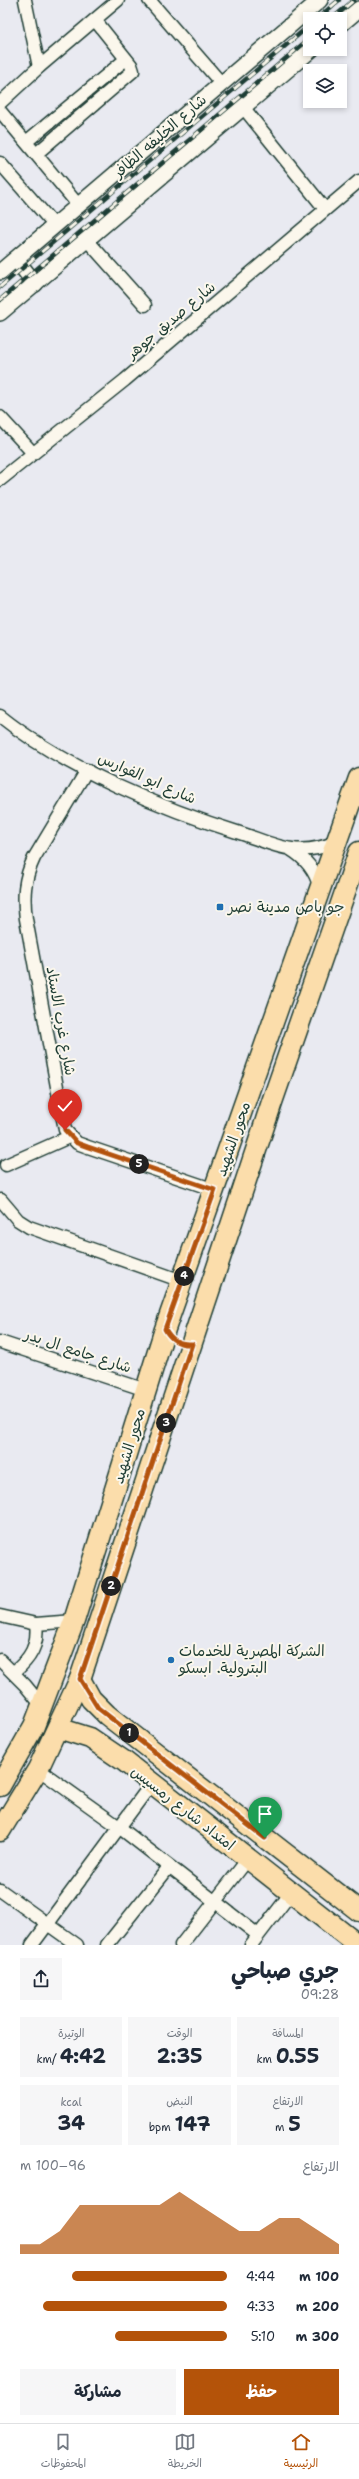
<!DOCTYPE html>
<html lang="ar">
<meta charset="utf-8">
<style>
body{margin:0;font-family:"Shantell Sans","Playpen Sans Arabic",sans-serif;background:#f6f6f7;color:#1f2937;direction:rtl;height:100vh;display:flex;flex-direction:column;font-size:15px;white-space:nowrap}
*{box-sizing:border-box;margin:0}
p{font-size:13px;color:#747a83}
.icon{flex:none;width:22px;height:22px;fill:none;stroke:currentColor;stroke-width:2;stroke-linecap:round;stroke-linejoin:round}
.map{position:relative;height:1945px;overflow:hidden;direction:ltr}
.sheet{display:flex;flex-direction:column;background:#fff;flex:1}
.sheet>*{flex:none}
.tools{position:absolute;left:303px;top:12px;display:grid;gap:8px}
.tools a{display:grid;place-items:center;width:44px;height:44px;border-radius:0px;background:#fff;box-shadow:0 2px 6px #0003;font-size:20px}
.pin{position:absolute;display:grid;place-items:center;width:34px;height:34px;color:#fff;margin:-41px -17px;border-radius:50% 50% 50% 0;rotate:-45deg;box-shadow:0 0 4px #0007}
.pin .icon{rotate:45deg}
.km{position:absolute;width:20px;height:20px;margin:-10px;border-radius:50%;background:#222;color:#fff;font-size:11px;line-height:20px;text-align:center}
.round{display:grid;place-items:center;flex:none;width:42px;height:42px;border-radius:0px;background:#f6f6f7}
.head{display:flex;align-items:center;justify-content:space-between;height:68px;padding:0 20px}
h1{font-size:22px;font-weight:700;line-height:30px}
.stats{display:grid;grid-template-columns:repeat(3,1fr);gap:6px;height:68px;padding:4px 20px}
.stats div{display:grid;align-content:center;border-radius:0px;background:#f6f6f7;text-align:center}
.stats b{font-size:20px;font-weight:700}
.stats small{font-size:11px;font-weight:400}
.stats p{font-size:11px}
.chart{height:112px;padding:8px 20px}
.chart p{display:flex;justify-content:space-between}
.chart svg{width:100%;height:72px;margin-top:4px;fill:#b45309;opacity:.7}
.cta{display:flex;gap:8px;margin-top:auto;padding:8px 20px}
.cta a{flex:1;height:46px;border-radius:0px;background:#b45309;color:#fff;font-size:16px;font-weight:700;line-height:46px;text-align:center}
.cta a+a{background:#f6f6f7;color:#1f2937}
ul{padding:0 20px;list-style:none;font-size:13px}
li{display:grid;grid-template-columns:64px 48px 1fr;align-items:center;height:30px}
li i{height:10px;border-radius:5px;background:#b45309}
.dock{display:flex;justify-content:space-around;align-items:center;height:56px;border-top:1px solid #e0e1e3;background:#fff;font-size:11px;color:#747a83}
.dock a{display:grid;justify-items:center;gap:2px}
.dock .current{color:#b45309}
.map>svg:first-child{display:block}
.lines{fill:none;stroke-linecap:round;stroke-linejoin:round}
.minor-casing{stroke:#1f3d34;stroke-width:15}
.tertiary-casing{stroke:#1f3d34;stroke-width:18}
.primary-casing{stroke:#1f3d34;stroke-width:23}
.minor{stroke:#fbf7ec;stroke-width:12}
.tertiary{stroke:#fbf7ec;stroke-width:15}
.primary{stroke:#fbddab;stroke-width:20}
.rail-casing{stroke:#1f3d34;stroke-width:4.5}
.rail{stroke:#fbf7ec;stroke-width:3;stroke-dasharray:9;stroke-linecap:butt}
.route-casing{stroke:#fff;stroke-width:8}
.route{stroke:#b45309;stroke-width:5}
.poi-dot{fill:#1f6fb2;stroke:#fbf7ec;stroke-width:1.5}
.labels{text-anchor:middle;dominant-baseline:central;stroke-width:4;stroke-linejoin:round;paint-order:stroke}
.street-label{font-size:15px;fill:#1f3d34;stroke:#fbf7ec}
.poi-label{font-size:15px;fill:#1f3d34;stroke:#fbf7ec;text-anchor:start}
</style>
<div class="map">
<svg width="359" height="1945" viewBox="0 0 359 1945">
<rect width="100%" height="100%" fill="#e9eaf1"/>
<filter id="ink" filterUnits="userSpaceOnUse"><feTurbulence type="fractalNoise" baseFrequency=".025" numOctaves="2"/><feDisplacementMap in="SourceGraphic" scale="8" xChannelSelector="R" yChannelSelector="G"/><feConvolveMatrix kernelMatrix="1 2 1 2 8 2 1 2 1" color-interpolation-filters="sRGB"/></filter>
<g filter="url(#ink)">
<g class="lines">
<defs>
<g id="minor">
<polyline points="25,0 39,67"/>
<polyline points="149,0 221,83"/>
<polyline points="0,103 39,67 118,0"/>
<polyline points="243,107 325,209"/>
<polyline points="0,111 79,206"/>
<polyline points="26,142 126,59"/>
<polyline points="36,154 133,71 131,65 95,20"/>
<polyline points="0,163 55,226"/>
<polyline points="87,240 145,305"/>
<polyline points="0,417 33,453"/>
<polyline points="0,480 125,380 359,181"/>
<path d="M0,716C66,769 163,809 243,834C258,839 276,847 292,849C308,851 322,848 336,842"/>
<path d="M87,770L34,858C24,879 23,896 26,919L65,1130L77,1143L88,1147L215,1190"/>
<path d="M290,849C306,859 315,870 320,888"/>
<polyline points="6,1165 69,1137"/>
<polyline points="1,1200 18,1220 29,1227 182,1281"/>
<polyline points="0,1342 146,1390"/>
<polyline points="0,1616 36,1624 74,1621"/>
<polyline points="0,1660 25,1685 43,1707"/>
<path d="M14,1672C30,1659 39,1645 36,1624"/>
<polyline points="38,1769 119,1827 258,1935"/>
<polyline points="0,1890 77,1945"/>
<polyline points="32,1945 152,1783"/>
<polyline points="107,1945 169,1867"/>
<polyline points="181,1945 248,1859"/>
<polyline points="251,1945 291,1893"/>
</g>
<g id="tertiary">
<polyline points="340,25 359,9"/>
<polyline points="16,259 35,284"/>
<polyline points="0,272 320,0"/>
<polyline points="0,313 312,49"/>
</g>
<g id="primary">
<polyline points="80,1679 91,1699 107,1715 359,1911"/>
<polyline points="58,1728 90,1738 124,1761 358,1945"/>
<polyline points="0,1786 34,1726 74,1621 165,1329 359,778"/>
<polyline points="0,1831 38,1769 80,1679 272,1102 359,852"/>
</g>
</defs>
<use href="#minor" class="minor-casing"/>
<use href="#tertiary" class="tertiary-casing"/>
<use href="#primary" class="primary-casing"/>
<use href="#minor" class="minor"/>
<use href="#tertiary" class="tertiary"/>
<use href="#primary" class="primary"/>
<defs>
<g id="rail">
<polyline points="317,19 339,0"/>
<polyline points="332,19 354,0"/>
<polyline points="0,287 310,25"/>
<polyline points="0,300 310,38"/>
</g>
</defs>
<use href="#rail" class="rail-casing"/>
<use href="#rail" class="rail"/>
</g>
</g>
<g class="lines" filter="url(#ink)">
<defs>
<path id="route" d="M65,1130L77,1143L88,1147L215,1190L165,1329C171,1340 179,1345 192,1344L80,1679L98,1708L265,1838"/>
</defs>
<use href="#route" class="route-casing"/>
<use href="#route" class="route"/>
</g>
<g class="poi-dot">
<rect x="216" y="903" width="8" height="8" rx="2"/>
<circle cx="171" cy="1660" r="4"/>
</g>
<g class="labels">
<g class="street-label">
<text transform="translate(160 136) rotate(-41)">شارع الخليفه الظافر</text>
<text transform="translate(171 320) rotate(-40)">شارع صديق جوهر</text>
<text transform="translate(147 778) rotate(24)">شارع ابو الفوارس</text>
<text transform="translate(61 1021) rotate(80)">شارع غرب الاستاد</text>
<text transform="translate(233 1139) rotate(-71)">محور الشهيد</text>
<text transform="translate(78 1351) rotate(18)">شارع جامع ال بدر</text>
<text transform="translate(129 1446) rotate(-73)">محور الشهيد</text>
<text transform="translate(183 1808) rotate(38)">امتداد شارع رمسيس</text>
</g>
<g class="poi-label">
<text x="228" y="907">جو باص مدينة نصر</text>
<text x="179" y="1651">الشركة المصرية للخدمات<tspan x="179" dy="17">البترولية. ابسكو</tspan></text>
</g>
</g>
</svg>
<div class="tools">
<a><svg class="icon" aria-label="locate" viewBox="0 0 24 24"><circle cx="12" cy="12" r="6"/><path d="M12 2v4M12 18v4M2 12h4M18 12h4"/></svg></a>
<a><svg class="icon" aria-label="layers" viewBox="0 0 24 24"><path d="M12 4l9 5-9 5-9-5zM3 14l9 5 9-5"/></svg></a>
</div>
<div class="pin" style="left:265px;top:1838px;background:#1e9e55"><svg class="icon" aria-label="arrive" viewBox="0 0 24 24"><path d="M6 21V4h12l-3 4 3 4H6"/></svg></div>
<div class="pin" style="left:65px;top:1130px;background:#d93025"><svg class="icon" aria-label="check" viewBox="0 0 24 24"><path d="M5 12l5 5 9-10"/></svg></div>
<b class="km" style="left:129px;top:1733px">1</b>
<b class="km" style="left:111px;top:1586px">2</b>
<b class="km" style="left:166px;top:1423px">3</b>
<b class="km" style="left:184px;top:1276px">4</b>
<b class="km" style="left:139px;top:1164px">5</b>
</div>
<section class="sheet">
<div class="head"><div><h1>جري صباحي</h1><p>09:28</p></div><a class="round"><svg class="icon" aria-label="share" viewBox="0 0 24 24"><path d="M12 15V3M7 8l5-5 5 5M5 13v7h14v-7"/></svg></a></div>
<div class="stats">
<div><p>المسافة</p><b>0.55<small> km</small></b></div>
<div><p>الوقت</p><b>2:35</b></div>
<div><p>الوتيرة</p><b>4:42<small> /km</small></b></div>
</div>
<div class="stats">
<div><p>الارتفاع</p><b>5<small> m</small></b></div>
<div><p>النبض</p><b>147<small> bpm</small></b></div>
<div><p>kcal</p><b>34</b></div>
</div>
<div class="chart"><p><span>الارتفاع</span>96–100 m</p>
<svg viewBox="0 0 160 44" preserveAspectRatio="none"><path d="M0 44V38L10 38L20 30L30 14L40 14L50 14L60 14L70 14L80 6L90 14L100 22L110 30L120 30L130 22L140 22L150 30L160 38V44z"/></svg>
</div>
<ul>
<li><b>100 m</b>4:44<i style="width:75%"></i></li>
<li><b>200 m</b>4:33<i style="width:89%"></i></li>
<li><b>300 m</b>5:10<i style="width:54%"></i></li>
</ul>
<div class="cta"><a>حفظ</a><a>مشاركة</a></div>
</section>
<nav class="dock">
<a class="current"><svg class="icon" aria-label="home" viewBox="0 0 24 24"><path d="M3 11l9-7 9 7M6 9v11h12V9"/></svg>الرئيسية</a>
<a><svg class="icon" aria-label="map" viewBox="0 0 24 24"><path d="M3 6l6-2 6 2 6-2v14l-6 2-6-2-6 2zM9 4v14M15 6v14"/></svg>الخريطة</a>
<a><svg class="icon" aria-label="saved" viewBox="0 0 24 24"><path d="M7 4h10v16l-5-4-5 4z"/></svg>المحفوظات</a>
</nav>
